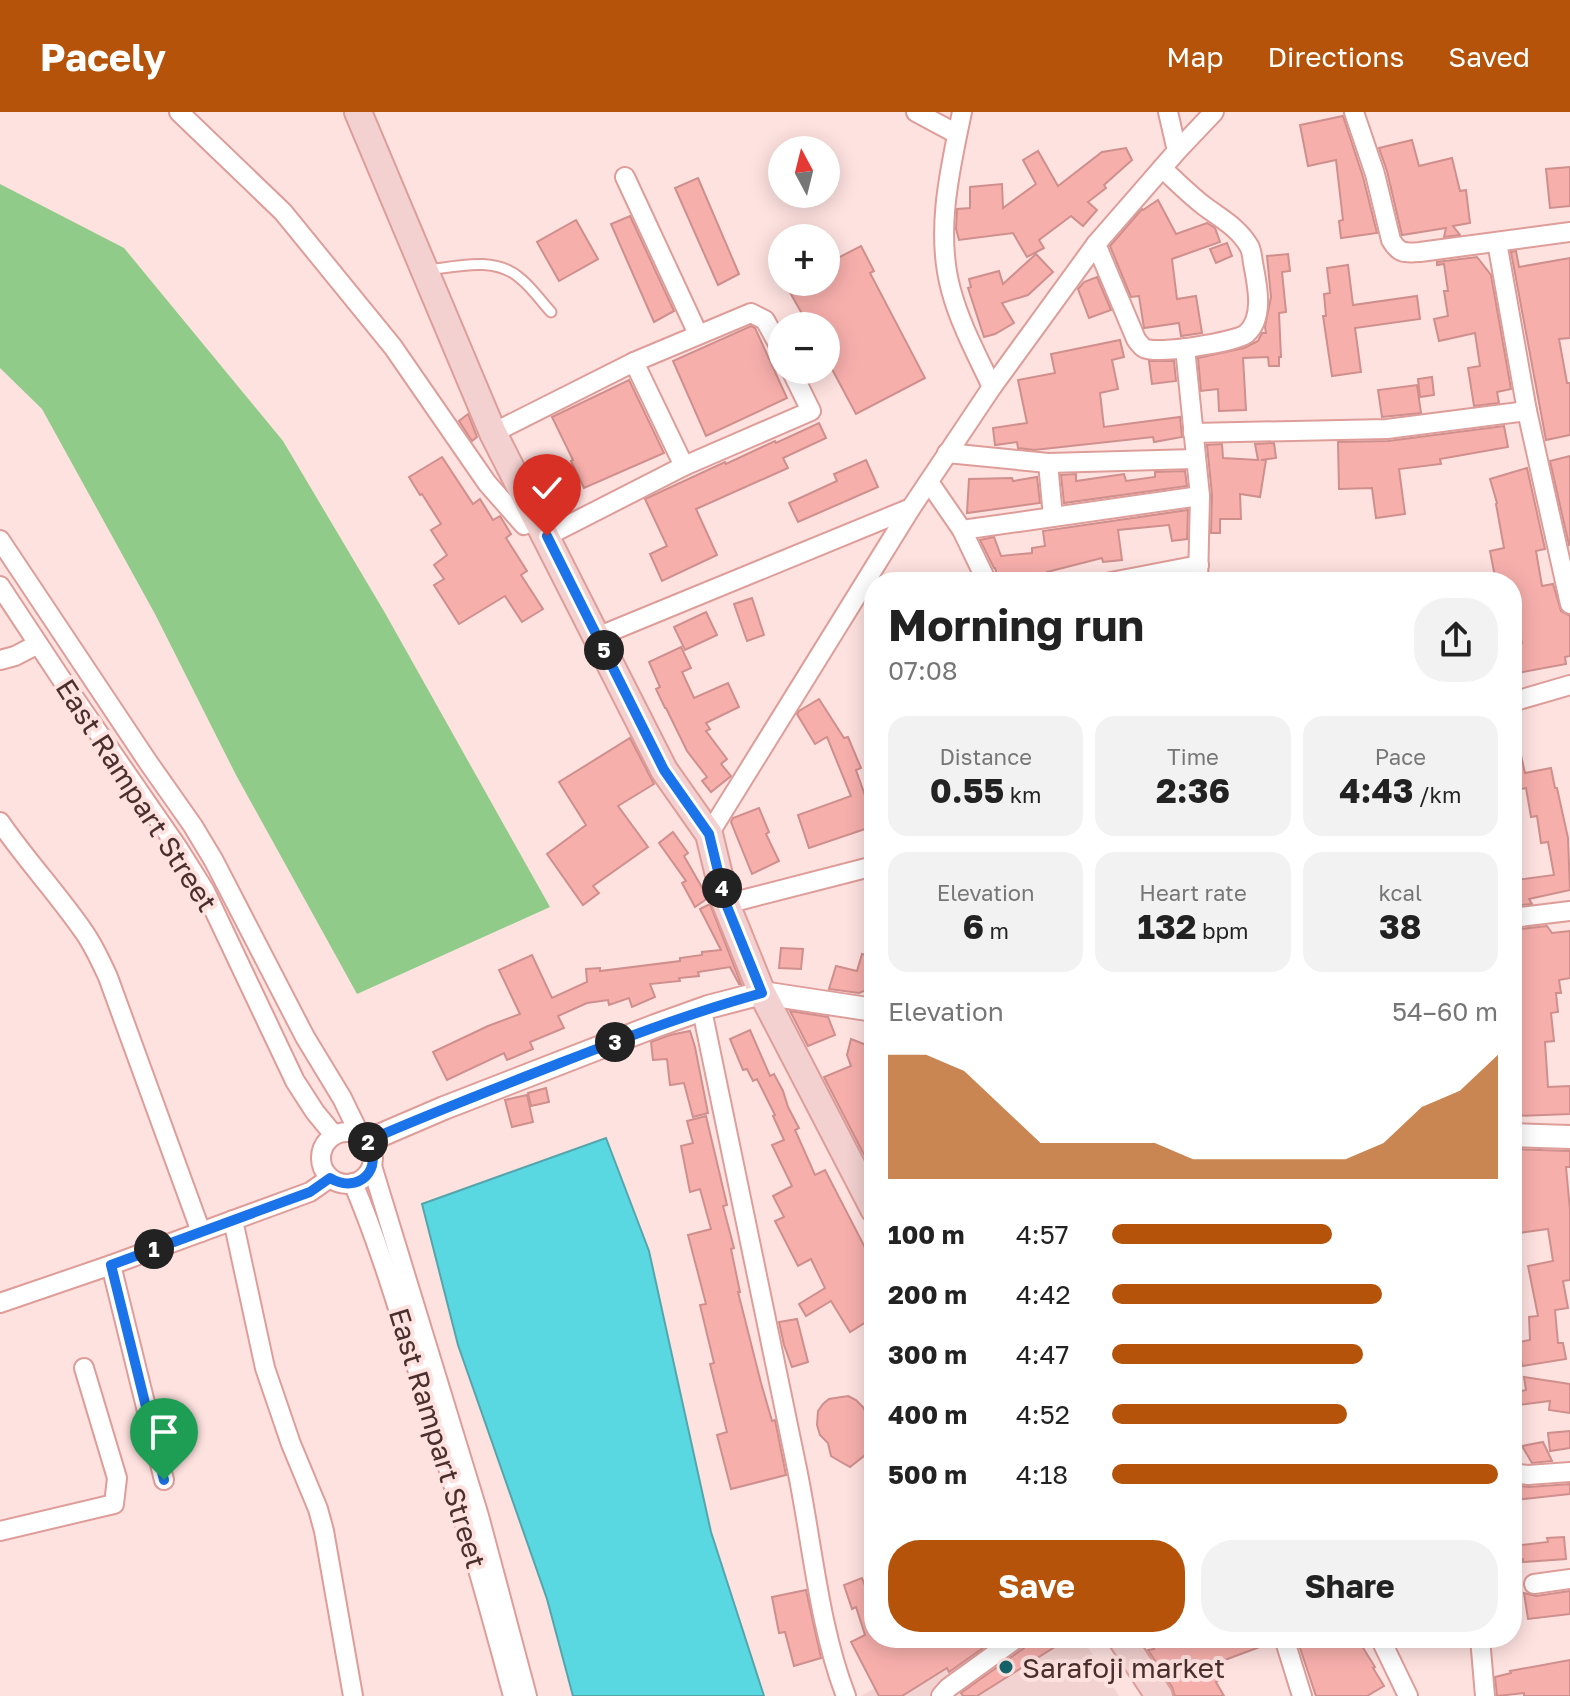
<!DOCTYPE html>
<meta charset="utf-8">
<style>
body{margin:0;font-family:"Golos Text",sans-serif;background:#f2f2f2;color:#222;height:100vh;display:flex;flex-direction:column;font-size:30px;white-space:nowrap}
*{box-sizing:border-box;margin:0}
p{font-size:26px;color:#767676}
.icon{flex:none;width:44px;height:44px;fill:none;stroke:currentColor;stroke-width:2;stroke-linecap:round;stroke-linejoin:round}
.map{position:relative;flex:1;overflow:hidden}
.drawer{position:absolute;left:864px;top:460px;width:658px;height:1076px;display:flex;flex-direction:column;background:#fff;border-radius:32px;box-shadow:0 4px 20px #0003}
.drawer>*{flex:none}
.needle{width:52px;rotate:353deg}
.tools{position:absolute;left:768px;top:24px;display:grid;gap:16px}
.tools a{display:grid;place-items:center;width:72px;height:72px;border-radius:50%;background:#fff;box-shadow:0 4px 20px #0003;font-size:40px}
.pin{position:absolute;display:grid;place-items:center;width:68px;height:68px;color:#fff;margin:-82px -34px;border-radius:50% 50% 50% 0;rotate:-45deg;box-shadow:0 0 8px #0007}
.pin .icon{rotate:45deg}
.km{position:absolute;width:40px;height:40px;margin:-20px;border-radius:50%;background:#222;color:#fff;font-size:22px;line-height:40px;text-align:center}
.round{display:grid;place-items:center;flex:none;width:84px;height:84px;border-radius:32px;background:#f2f2f2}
.summary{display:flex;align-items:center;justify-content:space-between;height:136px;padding:0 24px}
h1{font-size:44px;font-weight:700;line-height:60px}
.metrics{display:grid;grid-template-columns:repeat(3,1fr);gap:12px;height:136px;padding:8px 24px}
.metrics div{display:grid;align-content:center;border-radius:20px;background:#f2f2f2;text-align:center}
.metrics b{font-size:34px;font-weight:700}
.metrics small{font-size:22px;font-weight:400}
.metrics p{font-size:22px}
.chart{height:224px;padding:16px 24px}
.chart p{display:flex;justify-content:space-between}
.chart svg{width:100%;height:144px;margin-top:8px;fill:#b45309;opacity:.7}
.button{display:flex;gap:16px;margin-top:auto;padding:16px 24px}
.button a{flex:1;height:92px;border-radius:32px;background:#b45309;color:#fff;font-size:32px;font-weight:700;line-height:92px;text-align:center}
.button a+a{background:#f2f2f2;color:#222}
ul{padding:0 24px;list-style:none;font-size:26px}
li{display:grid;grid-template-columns:128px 96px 1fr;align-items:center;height:60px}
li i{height:20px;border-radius:10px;background:#b45309}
header{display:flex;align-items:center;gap:48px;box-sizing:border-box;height:112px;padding:0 40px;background:#b45309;color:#fff}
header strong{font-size:38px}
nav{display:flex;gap:44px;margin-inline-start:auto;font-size:28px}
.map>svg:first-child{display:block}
.built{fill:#f3d3d1}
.green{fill:#90cb8a}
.water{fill:#59d8e2;stroke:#54a5ac;stroke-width:2}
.building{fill:#f7afac;stroke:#cf8f8c;stroke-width:2}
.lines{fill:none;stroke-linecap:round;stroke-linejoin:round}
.service-casing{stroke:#de9d99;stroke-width:13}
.minor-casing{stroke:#de9d99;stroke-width:22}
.tertiary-casing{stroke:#de9d99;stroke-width:26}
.secondary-casing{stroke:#de9d99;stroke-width:30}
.service{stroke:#fff;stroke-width:9}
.minor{stroke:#fff;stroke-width:18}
.tertiary{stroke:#fff;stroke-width:22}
.secondary{stroke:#f2d1d0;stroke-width:26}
.route-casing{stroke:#fff;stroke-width:16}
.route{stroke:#1a73e8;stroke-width:10}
.poi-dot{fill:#15646a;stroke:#fee2e0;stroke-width:3}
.labels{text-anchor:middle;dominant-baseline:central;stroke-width:8;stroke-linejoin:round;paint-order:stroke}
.street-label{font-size:28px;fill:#492f2e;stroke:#fee2e0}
.poi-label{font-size:28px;fill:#492f2e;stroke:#fee2e0;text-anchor:start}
</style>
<header>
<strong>Pacely</strong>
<nav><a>Map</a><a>Directions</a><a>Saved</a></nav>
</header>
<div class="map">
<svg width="1570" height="1584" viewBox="0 0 1570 1584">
<rect width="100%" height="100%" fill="#fee2e0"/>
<polygon class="built" points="960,1526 1082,1526 1119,1584 861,1584"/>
<polygon class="green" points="0,72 124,136 283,329 385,501 550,795 357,882 236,663 155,502 42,297 0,256"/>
<polygon class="water" points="606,1026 649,1139 711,1420 764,1584 573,1584 547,1487 458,1233 422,1092"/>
<g class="building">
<polygon points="1343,4 1363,65 1377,121 1341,126 1339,109 1343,108 1336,48 1308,54 1300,13"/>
<polygon points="1412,28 1419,54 1452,46 1460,79 1466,78 1470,111 1453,114 1460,123 1444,125 1446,116 1402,123 1387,59 1379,36"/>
<polygon points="1126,36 1132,48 1104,73 1106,76 1088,90 1097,98 1083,114 1071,104 1039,128 1044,136 1027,145 1013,121 959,128 956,117 957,97 970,96 970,75 1002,72 1003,96 1036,72 1023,48 1038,39 1058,74 1102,40"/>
<polygon points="1570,55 1570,94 1550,96 1546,57"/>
<polygon points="698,66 739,162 718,173 675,76"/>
<polygon points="1158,88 1176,122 1207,111 1215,116 1220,130 1172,147 1177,187 1196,184 1202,221 1181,224 1179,211 1144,216 1139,184 1131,185 1110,134 1142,97 1143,98"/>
<polygon points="630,104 674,199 654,210 611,112"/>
<polygon points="576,108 598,147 559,169 537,130"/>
<polygon points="1227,131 1232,144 1216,151 1210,137"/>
<polygon points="861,134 874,159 870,161 925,266 856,302 826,246 826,214 809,214 784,170 826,170 826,152"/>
<polygon points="1516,139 1519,155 1570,146 1570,226 1559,227 1567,271 1570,271 1570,323 1546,328 1511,140"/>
<polygon points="1036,142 1053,160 1028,183 1002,191 1014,211 995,222 984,225 968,176 971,175 969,167 999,159 1003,172"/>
<polygon points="1288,142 1290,159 1282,160 1286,200 1279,201 1281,245 1279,245 1279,254 1269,254 1268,245 1243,246 1246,298 1219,299 1218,277 1201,279 1198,246 1244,236 1258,229 1262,221 1266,221 1265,215 1271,185 1267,144"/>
<polygon points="1477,145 1491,163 1511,277 1497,280 1499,291 1474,294 1468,256 1480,254 1475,221 1439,229 1434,207 1448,204 1444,179 1448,179 1444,152 1437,153 1437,150"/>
<polygon points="1348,153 1353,193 1417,184 1420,207 1355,216 1361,260 1332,264 1323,204 1326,204 1324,182 1330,181 1327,156"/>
<polygon points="1097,165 1111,198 1089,206 1078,177 1084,170"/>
<polygon points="751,214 755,216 787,286 706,324 673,249"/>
<polygon points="1120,228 1124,245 1112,248 1118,277 1100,281 1104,315 1180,305 1182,325 1154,330 1153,325 1034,338 1018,336 1017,330 995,333 993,316 1027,311 1018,268 1055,261 1051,242"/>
<polygon points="1149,249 1174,249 1176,269 1152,272"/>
<polygon points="1432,265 1434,283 1420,285 1418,267"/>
<polygon points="629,268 664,341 584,376 571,349 573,348 552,305"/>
<polygon points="1417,273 1421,301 1382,305 1378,278"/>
<polygon points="468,302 477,325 472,329 459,309"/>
<polygon points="819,311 826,326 783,346 788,356 696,397 717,443 662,469 650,442 667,434 645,387 725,350 726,352 775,329 776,331"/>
<polygon points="1504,314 1508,335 1440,347 1441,352 1399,357 1405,402 1376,406 1372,376 1339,377 1338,330 1388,329"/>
<polygon points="1274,331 1276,346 1261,348 1266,348 1260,385 1240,382 1241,407 1220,407 1220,421 1211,421 1212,383 1207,333 1222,332 1223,346 1258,348 1255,332"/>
<polygon points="1570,344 1570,432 1569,433 1550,349"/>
<polygon points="442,345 473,392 480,387 493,408 500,404 511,422 506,426 527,459 521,463 543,497 522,510 505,484 459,512 434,473 444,467 434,453 447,443 431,418 441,412 422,382 420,383 409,365"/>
<polygon points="866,348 878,375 798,410 789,391 837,369 834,362"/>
<polygon points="1527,356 1545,437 1536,439 1542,474 1553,472 1561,499 1570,504 1570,544 1565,545 1566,552 1512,562 1512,546 1515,546 1512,533 1522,531 1515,501 1512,502 1512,470 1496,470 1490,439 1504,436 1496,392 1497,391 1490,367"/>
<polygon points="1185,359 1187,374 1064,391 1061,363 1076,362 1076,369 1124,362 1126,369 1155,365 1155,360"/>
<polygon points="1037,365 1040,391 967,401 969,367 1012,366 1013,369"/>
<polygon points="1188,398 1187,427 1172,429 1169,413 1118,418 1122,448 1103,450 1102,446 1047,460 1047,464 1023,468 1023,470 999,470 995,456 994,456 980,428 994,425 1001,444 1032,441 1032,436 1045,434 1043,419"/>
<polygon points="752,486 764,523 747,529 734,492"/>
<polygon points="706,500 717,523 685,538 674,515"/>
<polygon points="681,535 691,556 682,560 694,586 728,571 739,595 706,611 710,617 706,619 727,647 721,652 731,664 711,680 702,669 707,665 687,639 666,596 665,596 656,577 660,575 649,550"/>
<polygon points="819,587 844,626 848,625 861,656 856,658 874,709 874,714 809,736 798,703 851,684 827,625 815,632 797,602 799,599"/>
<polygon points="630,626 654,672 618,694 648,735 593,774 599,781 583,793 547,742 586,713 559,670"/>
<polygon points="1518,630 1525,661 1551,656 1555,676 1557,676 1568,726 1570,778 1529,787 1532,792 1512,794 1512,762 1516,768 1554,763 1548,730 1541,731 1537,704 1531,705 1526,676 1512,679 1512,631"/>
<polygon points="759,696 769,720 766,722 779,749 752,762 731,710 733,706"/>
<polygon points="673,720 688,741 684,744 708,786 695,795 682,771 686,769 659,731"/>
<polygon points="710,792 741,872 739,872 730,855 698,860 699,864 679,866 680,869 650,872 655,885 632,895 629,886 609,893 608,888 587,891 558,904 564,916 530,930 533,937 507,948 504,941 447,968 433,940 488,914 520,902 499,858 532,843 552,886 587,870 586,857 600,856 600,859 680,849 680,846 702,843 702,840 721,838 700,797"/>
<polygon points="1547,814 1552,821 1570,819 1570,866 1559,868 1561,881 1556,881 1558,900 1551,901 1554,929 1545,930 1548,975 1570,974 1570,1002 1514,1004 1514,980 1520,979 1512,882 1512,818"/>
<polygon points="781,836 803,837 801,857 779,856"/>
<polygon points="862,842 874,845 874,875 859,881 829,877 836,854 857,859"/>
<polygon points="790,899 828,905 835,923 808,934"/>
<polygon points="750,918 770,964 774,962 783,979 788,995 799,1016 795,1018 815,1063 825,1058 874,1153 874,1205 850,1220 831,1189 806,1204 799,1192 825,1176 811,1147 798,1154 775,1109 784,1105 773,1084 792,1074 772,1033 784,1028 773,1004 775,1003 757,967 753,969 747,957 743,958 730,927"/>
<polygon points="690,919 695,935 708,1001 693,1005 684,971 670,973 667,947 653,948 651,930 670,923"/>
<polygon points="851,927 869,934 874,945 874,1062 824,965 851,954 847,943"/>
<polygon points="546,976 549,990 531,994 528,981"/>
<polygon points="527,983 533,1010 512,1015 505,988"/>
<polygon points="706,1004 727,1093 723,1094 734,1136 731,1137 740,1180 738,1180 761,1271 772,1309 775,1308 786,1363 731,1377 717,1323 727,1320 710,1252 714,1251 700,1193 706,1192 688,1123 711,1117 700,1077 690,1080 681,1034 693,1031 687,1009"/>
<polygon points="1512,1037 1570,1039 1570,1055 1566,1055 1570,1098 1570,1168 1563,1169 1568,1196 1555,1198 1558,1231 1563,1231 1566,1247 1522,1254 1519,1230 1530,1228 1529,1205 1538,1204 1528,1154 1553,1149 1548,1117 1512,1122"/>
<polygon points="797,1207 808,1250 792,1255 784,1233 779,1210"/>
<polygon points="1524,1265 1570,1272 1570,1301 1549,1298 1550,1289 1519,1293 1517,1280 1526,1278"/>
<polygon points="848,1284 856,1288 863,1295 867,1303 867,1313 865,1321 869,1340 850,1355 831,1344 828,1331 820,1323 817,1313 818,1299 823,1292 829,1287"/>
<polygon points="1570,1319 1570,1336 1550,1339 1548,1321"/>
<polygon points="1543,1330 1552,1349 1532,1351 1522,1334"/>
<polygon points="1570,1372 1570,1382 1514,1388 1512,1373 1529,1375"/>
<polygon points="1564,1425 1566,1447 1523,1450 1523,1447 1512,1448 1512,1434 1548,1430 1547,1426"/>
<polygon points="862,1466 874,1497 874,1526 997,1526 949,1560 947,1556 902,1584 879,1584 851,1530 865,1523 856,1495 852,1497 844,1473"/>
<polygon points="806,1478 821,1546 794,1554 785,1520 779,1521 772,1485"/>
<polygon points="1570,1479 1570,1502 1528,1507 1524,1481 1536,1484"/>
<polygon points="1029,1526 1069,1526 977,1584 963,1584 961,1581 1024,1536"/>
<polygon points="1149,1526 1272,1526 1273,1530 1214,1552 1223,1566 1216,1570 1224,1584 1175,1584 1172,1575 1148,1538 1154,1537"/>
<polygon points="1305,1526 1357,1526 1375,1555 1373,1556 1384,1574 1367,1584 1316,1584 1298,1530"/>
<polygon points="1570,1548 1570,1584 1524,1584 1524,1581 1497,1584 1495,1565 1511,1561 1510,1559"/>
</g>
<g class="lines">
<defs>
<path id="service" d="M429,158C459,154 496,144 521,167C532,176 541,189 551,200"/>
<g id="minor">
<polyline points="179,0 283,100 393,235 487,371 524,413 538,407"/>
<polyline points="916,0 957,22"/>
<path d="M962,0C950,57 935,120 951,178C960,212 977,243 992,275"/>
<polyline points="1168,0 1177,39"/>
<path d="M1354,0L1375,62L1391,128C1399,142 1405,141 1420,140L1570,120"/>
<polyline points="625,65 698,222"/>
<polyline points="1497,130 1527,299 1570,492"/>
<path d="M1096,132L1136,227C1137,229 1142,235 1144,236C1157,243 1235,230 1246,222C1265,206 1257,172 1253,151C1252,145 1252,139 1249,134C1238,115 1220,106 1203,93C1189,82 1176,69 1162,56"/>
<polyline points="1185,236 1200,384 1198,470"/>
<polyline points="634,250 684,354"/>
<polyline points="493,321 634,250 751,201 765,208 782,239"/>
<polyline points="1193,321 1387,317 1527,299"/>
<polyline points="947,341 1048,351 1195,347"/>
<polyline points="1048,351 1053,405"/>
<polyline points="929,370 962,418 987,470"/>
<polyline points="962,418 1200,384"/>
<polyline points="547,424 684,354 811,299 791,258"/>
<polyline points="0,428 148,650 193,714 214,749 305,925 342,986 360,1023"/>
<polyline points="1111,470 1199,453"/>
<polyline points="0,474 64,571 178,736 205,779 295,969 315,1000 334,1023"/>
<polyline points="597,525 911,396"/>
<polyline points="0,548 15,544 38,532"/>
<polyline points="1512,590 1570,573"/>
<path d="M0,710C26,748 58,782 84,820C94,834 101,850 108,865L201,1120"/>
<polyline points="709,722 911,396 992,275 1096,132 1177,39 1214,0"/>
<polyline points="726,792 874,754"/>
<polyline points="1512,806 1570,799"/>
<path d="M702,898C733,1049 765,1200 796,1352C812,1427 818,1512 846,1584"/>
<circle cx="347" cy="1046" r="26"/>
<polyline points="372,1054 479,1404 527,1584"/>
<path d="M353,1071C378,1130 396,1190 415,1250C451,1361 483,1472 513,1584"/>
<polyline points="233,1108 265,1256 291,1332 318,1397 324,1419 353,1584"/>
<polyline points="111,1153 164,1368"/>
<polyline points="0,1191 111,1153 310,1080 330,1066"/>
<polyline points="1512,1361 1528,1363 1570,1360"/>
<polyline points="0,1419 114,1392 117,1366 84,1256"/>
<polyline points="1534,1472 1570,1467"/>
<polyline points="1284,1526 1302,1584"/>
<polyline points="1380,1526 1408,1584"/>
<polyline points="1480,1526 1485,1584"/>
<polyline points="941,1584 948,1576 1017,1526"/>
</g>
<g id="tertiary">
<polyline points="1512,1023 1570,1025"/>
<polyline points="367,1029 444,996 655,914 708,895 762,881 874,898"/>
</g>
<g id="secondary">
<polyline points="358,0 493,321 664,658 709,722 726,792 762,881 874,1097"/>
<polyline points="1121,1526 1159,1584"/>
</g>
</defs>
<use href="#service" class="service-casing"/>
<use href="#minor" class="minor-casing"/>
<use href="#tertiary" class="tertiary-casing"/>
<use href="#secondary" class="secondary-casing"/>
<use href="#service" class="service"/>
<use href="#minor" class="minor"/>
<use href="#tertiary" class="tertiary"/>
<use href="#secondary" class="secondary"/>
</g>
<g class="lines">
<defs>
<path id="route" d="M164,1368L111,1153L310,1080L330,1066C358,1083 385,1057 367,1029C431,1001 496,976 560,951C627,925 693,900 762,881L726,792L709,722L664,658L547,424"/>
</defs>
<use href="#route" class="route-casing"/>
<use href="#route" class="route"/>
</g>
<circle class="poi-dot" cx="1006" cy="1555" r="8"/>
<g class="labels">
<g class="street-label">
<text transform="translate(137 683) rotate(57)">East Rampart Street</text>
<text transform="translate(438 1326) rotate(73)">East Rampart Street</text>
</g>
<g class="poi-label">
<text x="1022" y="1555">Sarafoji market</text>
</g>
</g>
</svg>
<div class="tools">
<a><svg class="needle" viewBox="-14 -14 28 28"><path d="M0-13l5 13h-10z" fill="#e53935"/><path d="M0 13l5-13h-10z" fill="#767676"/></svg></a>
<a>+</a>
<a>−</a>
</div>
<div class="pin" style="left:164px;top:1368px;background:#1e9e55"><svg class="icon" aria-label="arrive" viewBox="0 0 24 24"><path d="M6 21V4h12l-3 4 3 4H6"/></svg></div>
<div class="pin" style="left:547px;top:424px;background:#d93025"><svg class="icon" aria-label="check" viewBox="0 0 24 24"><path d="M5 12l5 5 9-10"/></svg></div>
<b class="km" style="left:154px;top:1137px">1</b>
<b class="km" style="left:368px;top:1030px">2</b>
<b class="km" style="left:615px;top:930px">3</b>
<b class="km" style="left:722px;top:776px">4</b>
<b class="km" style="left:604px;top:538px">5</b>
<section class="drawer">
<div class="summary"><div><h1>Morning run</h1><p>07:08</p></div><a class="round"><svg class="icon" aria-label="share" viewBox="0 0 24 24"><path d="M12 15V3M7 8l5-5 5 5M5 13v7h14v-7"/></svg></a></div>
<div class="metrics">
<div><p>Distance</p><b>0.55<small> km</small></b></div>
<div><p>Time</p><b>2:36</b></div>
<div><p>Pace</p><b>4:43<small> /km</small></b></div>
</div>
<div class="metrics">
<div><p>Elevation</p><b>6<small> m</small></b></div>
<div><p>Heart rate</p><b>132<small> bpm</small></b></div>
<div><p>kcal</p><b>38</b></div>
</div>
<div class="chart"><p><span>Elevation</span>54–60 m</p>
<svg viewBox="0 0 160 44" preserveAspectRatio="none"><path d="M0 44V6L10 6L20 11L30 22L40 33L50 33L60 33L70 33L80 38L90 38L100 38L110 38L120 38L130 33L140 22L150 17L160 6V44z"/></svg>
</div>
<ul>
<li><b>100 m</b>4:57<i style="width:57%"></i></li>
<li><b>200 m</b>4:42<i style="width:70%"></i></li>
<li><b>300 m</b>4:47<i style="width:65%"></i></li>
<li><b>400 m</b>4:52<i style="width:61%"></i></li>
<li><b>500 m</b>4:18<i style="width:100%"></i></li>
</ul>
<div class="button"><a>Save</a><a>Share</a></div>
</section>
</div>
